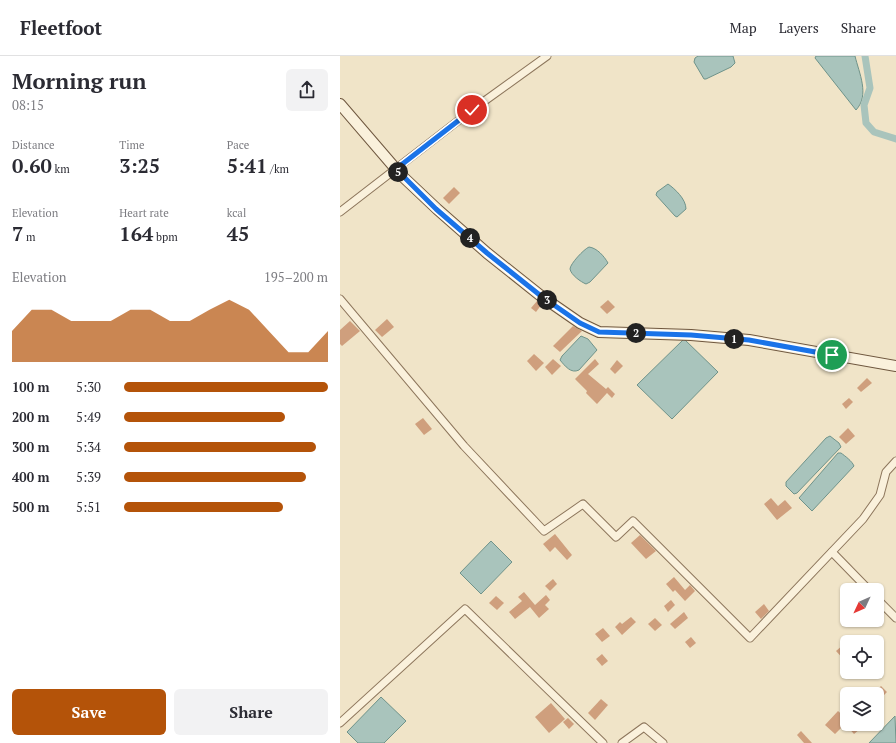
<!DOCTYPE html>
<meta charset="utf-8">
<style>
body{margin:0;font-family:"PT Serif",serif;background:#f2f2f3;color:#2b2b33;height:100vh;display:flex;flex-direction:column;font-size:15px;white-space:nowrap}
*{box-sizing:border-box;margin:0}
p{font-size:13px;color:#7c7c81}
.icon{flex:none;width:22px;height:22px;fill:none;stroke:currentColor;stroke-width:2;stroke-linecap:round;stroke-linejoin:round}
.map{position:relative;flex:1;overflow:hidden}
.panel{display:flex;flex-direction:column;background:#fff;width:340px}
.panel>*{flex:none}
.needle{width:26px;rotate:226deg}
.fabs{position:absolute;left:500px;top:527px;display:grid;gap:8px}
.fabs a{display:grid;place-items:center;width:44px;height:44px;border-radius:6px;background:#fff;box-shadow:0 1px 3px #0004;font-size:20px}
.pin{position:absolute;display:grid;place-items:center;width:34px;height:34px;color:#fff;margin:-17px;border:2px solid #fff;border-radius:50%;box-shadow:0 1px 4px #0007}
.km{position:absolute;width:20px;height:20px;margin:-10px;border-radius:50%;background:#222;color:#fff;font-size:11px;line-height:20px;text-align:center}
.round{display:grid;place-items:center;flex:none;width:42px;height:42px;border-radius:6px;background:#f2f2f3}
.head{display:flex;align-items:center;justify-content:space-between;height:68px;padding:0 12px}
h1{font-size:22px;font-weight:600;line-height:30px}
.metrics{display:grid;grid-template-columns:repeat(3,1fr);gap:6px;height:68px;padding:4px 12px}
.metrics div{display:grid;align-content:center}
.metrics b{font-size:20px;font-weight:600}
.metrics small{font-size:11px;font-weight:400}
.metrics p{font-size:11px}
.chart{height:112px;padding:8px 12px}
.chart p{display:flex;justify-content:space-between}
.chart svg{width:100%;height:72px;margin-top:4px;fill:#b45309;opacity:.7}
.button{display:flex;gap:8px;margin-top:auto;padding:8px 12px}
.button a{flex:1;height:46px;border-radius:6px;background:#b45309;color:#fff;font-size:16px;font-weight:600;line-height:46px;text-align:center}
.button a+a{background:#f2f2f3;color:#2b2b33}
ul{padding:0 12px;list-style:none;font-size:13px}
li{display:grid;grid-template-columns:64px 48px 1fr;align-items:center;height:30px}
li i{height:10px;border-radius:5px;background:#b45309}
header{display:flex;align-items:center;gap:24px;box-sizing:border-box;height:56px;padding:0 20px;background:#fff;border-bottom:1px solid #e1e1e2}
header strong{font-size:19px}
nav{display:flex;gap:22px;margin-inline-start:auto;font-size:14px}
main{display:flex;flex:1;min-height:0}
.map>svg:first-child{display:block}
.water{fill:#a9c4bc;stroke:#6f938a}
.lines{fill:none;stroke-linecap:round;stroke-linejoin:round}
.canal{stroke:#a9c4bc;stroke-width:7}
.building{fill:#cf9f7d}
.minor-casing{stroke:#8d765c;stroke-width:9}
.secondary-casing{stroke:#6f573f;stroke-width:12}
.minor{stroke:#faf1dc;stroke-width:7}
.secondary{stroke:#faf1dc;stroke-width:10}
.route-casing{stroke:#fff;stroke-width:8}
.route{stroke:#1a73e8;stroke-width:5}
</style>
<header>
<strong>Fleetfoot</strong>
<nav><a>Map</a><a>Layers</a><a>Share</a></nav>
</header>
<main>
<section class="panel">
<div class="head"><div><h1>Morning run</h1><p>08:15</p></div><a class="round"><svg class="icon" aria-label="share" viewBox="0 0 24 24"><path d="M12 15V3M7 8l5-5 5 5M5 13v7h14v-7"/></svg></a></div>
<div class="metrics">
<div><p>Distance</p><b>0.60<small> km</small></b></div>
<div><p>Time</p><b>3:25</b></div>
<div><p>Pace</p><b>5:41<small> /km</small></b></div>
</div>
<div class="metrics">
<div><p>Elevation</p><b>7<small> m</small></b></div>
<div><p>Heart rate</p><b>164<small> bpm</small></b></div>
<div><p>kcal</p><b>45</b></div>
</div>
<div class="chart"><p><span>Elevation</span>195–200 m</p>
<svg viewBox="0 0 160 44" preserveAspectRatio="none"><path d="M0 44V25L10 12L20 12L30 19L40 19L50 19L60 12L70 12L80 19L90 19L100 12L110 6L120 12L130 25L140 38L150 38L160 25V44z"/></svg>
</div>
<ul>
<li><b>100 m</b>5:30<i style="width:100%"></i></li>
<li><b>200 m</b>5:49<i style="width:79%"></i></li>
<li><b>300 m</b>5:34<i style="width:94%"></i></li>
<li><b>400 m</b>5:39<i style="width:89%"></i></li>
<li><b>500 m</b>5:51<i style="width:78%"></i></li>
</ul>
<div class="button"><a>Save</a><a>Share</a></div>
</section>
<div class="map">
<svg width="556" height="687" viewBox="0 0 556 687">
<rect width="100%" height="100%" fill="#f0e4c8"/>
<g class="water">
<polygon points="358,0 393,0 395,7 391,11 366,23 364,23 354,6 355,2"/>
<path d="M476,0H515C519,17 530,39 516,54L475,2Z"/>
<path d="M328,128C335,133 346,143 346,153L337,161L335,160L316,139L317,136Z"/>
<path d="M249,191C257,192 264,200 268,207L250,226L246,228C241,226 231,219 230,213C230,208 244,193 249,191Z"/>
<path d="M241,280L248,283L257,294L239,314C231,318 225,310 220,304L222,300Z"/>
<polygon points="344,283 378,316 332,363 297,329"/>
<polygon points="490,380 499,387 501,391 457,437 454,438 446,430 446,426 486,382"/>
<path d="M498,397H501C505,400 512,405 514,410L472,455L459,442Z"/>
<polygon points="151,485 172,506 141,538 120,517"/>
<polygon points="41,641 66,665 44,687 18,687 7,676"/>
<polygon points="555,660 556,687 529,687"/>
</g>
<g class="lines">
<polyline class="canal" points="525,0 530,32 524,49 526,67 534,76 556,83"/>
</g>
<g class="building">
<polygon points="114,131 120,137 109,148 103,142"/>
<polygon points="268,244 275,251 267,258 260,251"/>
<polygon points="197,245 202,248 196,256 191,252"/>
<polygon points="47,263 54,271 42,281 35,274"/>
<polygon points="10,265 20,275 2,290 0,288 0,274"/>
<polygon points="233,270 242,275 220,296 213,290"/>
<polygon points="194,298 204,307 196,315 187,305"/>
<polygon points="213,303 221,310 212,319 205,311"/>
<polygon points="255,303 259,308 248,318 266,333 268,331 275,338 272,342 267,337 257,348 246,337 247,335 235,323"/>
<polygon points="277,304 283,310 275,318 270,313"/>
<polygon points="527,322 532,327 521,336 517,332"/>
<polygon points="509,342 513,346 506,353 502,348"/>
<polygon points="83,362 92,373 84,379 75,368"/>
<polygon points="508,372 515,380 506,388 499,381"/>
<polygon points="431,442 438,450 445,444 452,452 437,464 424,448"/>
<polygon points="215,478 232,499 227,504 215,491 210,496 203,488"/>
<polygon points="300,479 316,495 306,503 291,487"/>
<polygon points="334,521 345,534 350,529 355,535 345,545 335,534 333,536 326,528"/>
<polygon points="213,523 217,528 210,535 205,530"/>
<polygon points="184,536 195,549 206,539 210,544 205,549 209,553 199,562 190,551 175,563 169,556 182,545 178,541"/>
<polygon points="156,540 164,547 157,554 149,547"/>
<polygon points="331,544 335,549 328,556 324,550"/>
<polygon points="424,548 429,555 421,563 415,556"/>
<polygon points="344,556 348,562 335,573 330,568"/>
<polygon points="291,561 296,566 282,579 275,571 280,566 282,568"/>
<polygon points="315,562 322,569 315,575 308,568"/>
<polygon points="263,572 270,580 262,586 255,578"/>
<polygon points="351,581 356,587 350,592 345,586"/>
<polygon points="503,589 507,593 507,607 496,595"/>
<polygon points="262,598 268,605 262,610 256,603"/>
<polygon points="541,630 547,636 540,643 537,638 534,637"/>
<polygon points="261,643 268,649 255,664 248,657"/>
<polygon points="211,647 225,663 209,677 195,661"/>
<polygon points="498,655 507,663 505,668 529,668 522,674 520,673 514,678 505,668 495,678 485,669"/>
<polygon points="228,662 234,668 229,673 223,666"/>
<polygon points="461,675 472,687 464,687 457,679"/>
</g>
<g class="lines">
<defs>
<g id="minor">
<polyline points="0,156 132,54 207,0"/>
<polyline points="0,243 124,390 204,475 243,448 276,481 293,465 410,582 523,463 540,439 546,416 556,405"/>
<polyline points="492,496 529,534"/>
<polyline points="537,543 556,562"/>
<polyline points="0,667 125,553 263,687"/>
<polyline points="282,687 304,671 323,687"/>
</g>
<polyline id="secondary" points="0,48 61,119 97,153 147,197 201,240 240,267 259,276 351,279 409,284 556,310"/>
</defs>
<use href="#minor" class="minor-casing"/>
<use href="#secondary" class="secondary-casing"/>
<use href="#minor" class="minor"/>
<use href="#secondary" class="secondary"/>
</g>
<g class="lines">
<defs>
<polyline id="route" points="132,54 56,113 96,153 147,197 201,240 240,267 259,276 351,279 409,284 492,299"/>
</defs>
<use href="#route" class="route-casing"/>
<use href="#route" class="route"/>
</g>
</svg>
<div class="fabs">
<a><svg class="needle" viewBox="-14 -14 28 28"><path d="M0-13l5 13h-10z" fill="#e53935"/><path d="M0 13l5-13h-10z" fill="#7c7c81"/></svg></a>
<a><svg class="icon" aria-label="locate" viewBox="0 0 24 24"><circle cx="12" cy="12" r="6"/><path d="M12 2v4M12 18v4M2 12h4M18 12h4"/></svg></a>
<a><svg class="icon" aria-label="layers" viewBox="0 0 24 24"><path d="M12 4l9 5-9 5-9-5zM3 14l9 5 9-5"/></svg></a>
</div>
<div class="pin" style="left:492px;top:299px;background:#1e9e55"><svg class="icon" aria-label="arrive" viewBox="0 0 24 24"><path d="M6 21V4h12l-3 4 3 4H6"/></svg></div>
<div class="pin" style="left:132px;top:54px;background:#d93025"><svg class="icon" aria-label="check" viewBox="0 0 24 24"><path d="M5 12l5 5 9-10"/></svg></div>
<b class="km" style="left:394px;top:283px">1</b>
<b class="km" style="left:296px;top:277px">2</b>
<b class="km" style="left:207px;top:244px">3</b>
<b class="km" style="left:130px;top:182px">4</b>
<b class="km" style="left:58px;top:116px">5</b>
</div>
</main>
